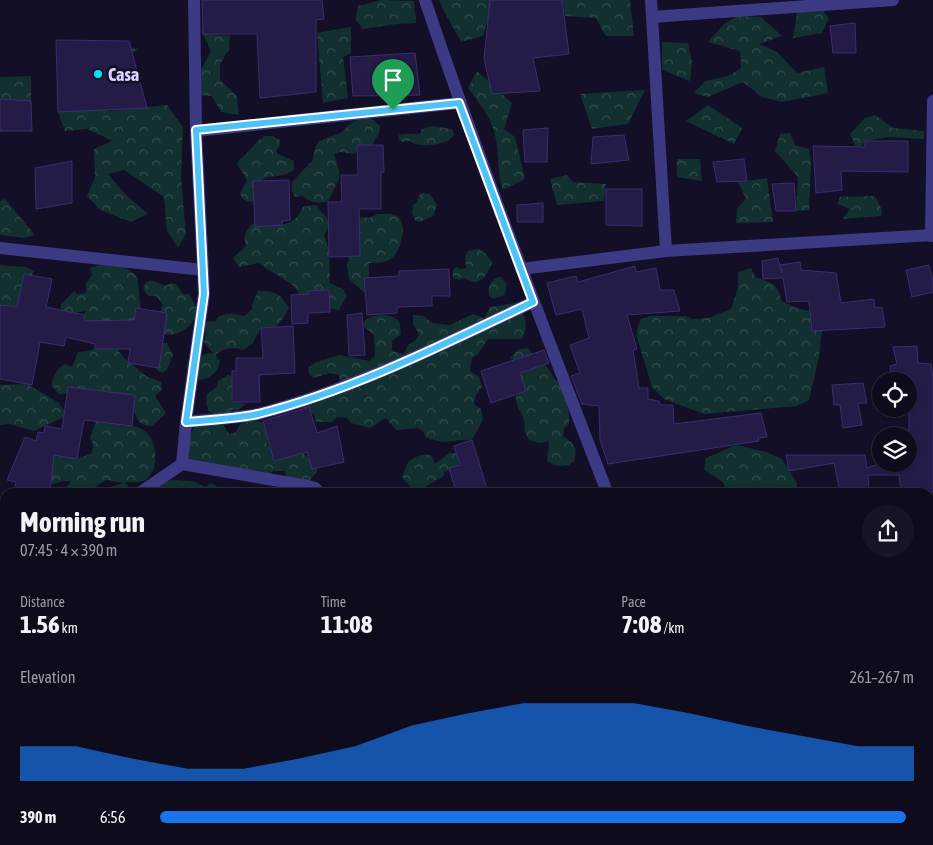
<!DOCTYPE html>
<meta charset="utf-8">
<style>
body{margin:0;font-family:"Asap Condensed",sans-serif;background:#171425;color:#f1f3f6;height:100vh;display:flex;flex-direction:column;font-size:19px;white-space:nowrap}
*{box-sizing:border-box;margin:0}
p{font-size:16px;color:#9b9ba3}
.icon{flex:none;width:28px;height:28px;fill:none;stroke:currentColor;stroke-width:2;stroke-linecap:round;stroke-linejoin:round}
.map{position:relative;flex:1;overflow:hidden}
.details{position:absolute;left:0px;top:488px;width:934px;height:358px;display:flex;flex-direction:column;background:#0e0b1c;border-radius:15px 15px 0 0;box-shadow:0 1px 4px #0004,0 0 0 1px #2e2b3b}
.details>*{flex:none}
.controls{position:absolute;left:872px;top:372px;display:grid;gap:10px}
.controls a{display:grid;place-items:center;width:45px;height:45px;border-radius:50%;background:#0e0b1c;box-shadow:0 1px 4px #0004,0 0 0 1px #2e2b3b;font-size:25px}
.pin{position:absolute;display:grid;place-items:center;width:42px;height:42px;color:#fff;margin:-51px -21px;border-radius:50% 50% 50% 0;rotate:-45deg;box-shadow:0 0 5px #0007}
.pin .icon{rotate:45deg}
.round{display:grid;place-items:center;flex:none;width:52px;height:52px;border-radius:26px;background:#171425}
.head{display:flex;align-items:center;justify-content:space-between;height:85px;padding:0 20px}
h1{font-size:28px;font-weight:700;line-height:38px}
.figures{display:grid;grid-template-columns:repeat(3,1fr);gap:8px;height:85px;padding:5px 20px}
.figures div{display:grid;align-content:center}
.figures b{font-size:25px;font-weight:700}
.figures small{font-size:14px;font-weight:400}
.figures p{font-size:14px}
.chart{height:140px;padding:10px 20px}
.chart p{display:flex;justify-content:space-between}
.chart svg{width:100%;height:90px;margin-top:5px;fill:#1a73e8;opacity:.7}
ul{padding:0 20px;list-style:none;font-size:16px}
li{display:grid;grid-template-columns:80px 60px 1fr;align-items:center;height:38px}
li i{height:12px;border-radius:6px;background:#1a73e8}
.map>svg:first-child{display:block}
.forest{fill:url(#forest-crowns)}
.pitch{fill:#12302f}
.building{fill:#241b47;stroke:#3b2d73}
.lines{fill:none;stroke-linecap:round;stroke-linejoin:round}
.minor{stroke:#3d3a85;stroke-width:12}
.route-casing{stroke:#fff;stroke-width:10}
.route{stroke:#4fc3f7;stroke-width:6}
.poi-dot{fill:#00e5ff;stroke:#130f26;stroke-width:2}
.labels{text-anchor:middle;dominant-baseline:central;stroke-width:5;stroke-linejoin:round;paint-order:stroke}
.poi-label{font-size:18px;font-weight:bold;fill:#d9d4ff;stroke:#130f26;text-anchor:start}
</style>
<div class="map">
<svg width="933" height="845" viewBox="0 0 933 845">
<defs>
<pattern id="forest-crowns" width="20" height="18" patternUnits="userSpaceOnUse" patternTransform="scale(1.25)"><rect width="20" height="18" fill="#12302f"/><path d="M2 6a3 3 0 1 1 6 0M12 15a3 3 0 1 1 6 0" fill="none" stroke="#344d4e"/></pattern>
</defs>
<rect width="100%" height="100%" fill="#130f26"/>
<g class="forest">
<polygon points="381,0 414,1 416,23 397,24 363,29 355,19 358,6"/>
<polygon points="439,0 493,0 483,36 461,42 443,9"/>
<polygon points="563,0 630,0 634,36 606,36 596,18 565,16"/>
<polygon points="821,8 829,18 822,33 793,38 797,13"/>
<polygon points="738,16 761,17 782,36 759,44 777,52 797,73 824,67 828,93 782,102 762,97 743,82 708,97 694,93 705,81 728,76 741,68 740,51 708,42 724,24"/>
<polygon points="351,27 351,53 343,57 348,98 323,103 317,33"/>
<polygon points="201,30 207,34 230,36 229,49 220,64 220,80 237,96 239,115 221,112 212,96 196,95 201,70 211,51"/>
<polygon points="662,42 688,43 692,62 690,81 662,70"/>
<polygon points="72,44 139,49 102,70 89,89 108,111 167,105 183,127 181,178 186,234 178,248 167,231 164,197 124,170 108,174 125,194 148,214 131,222 100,210 87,196 95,177 94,149 113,141 87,129 65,131 58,112 78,103"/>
<path d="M477,71L512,103L504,129L515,137L525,179L503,190C496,172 500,154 495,135C491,117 479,103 468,88Z"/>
<polygon points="31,76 31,101 0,100 0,77"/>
<polygon points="645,90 628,124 592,129 580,94"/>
<polygon points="708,105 742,128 734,144 686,121"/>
<polygon points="875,115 893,128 924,131 924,139 888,137 865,141 858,151 850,134 865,118"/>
<path d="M364,116L372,119L380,126L379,133L370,149L357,151L354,154L340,152L334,154L339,170V178L328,202C318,203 310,203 303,196L295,197L292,191V182L312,161L315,148L319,141L342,132L350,124Z"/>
<path d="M431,126L452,129L454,135C453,136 449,140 448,141C439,145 417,148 410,141L401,142L398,138L399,135C406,133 412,135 420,134L422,129Z"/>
<polygon points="790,133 795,145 809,149 811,162 809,210 796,211 798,177 775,151 780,134"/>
<path d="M265,136H273L280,140V145L276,151L278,154L294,161V170C272,184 259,165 254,201L247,202L243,199L240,194L247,180L237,164C240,157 244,157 249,151C256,143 255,143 265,136Z"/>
<polygon points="677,159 700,159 702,181 677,177"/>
<polygon points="567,175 573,182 606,184 604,201 557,205 550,179"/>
<polygon points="767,178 773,222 736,223 737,208 746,199 738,182"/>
<polygon points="423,193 430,194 437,205 433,216 420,222 415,220 412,213 413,205 416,203 420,194"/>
<polygon points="875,196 882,210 881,216 843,219 850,209 838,204 839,197"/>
<polygon points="5,199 35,235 24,238 0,235 0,201"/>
<path d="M313,205H317C324,219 335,218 324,235L329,250L330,283L343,289L347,296L339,310L332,309L326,304L299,294L295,287L288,282L258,263L239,267L233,258L246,246C243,236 245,231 253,224C273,225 294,230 303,207Z"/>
<path d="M378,214C383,214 390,213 395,215C410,221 401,254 389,260C383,263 375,263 369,263V283L365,293L349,279L347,266L349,259L346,250L356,221L362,217L369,218Z"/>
<path d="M479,249L486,254L492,262C488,275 479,289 465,278L459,280L453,278V270L456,267L461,269L466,268L465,256L468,251Z"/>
<path d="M104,264C119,265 129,267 138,278C138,295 142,309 142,326L85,337V311L70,314L62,311L60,306L74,291L77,294L86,293V283L92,275L90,268Z"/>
<polygon points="0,265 26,267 34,271 24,290 17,309 0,309"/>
<path d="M751,268L755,277C773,284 776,282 782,301L796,308L818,313L823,319L819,357L809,400L797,406L704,414L664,399L652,387L637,337V329L641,319L649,316H686L692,319L708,318L731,309L738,288V272Z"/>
<path d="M498,277H501L507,284L505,295L494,299L489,296C488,286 489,282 498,277Z"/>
<path d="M149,281H154L165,286L172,283L177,285L183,294H189L198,311C194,324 180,338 164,334C159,322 156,318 163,305L156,296H148L143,288L146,283Z"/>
<path d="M258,291C275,291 280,293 289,308L284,317L276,327L261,328L252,344L243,350C232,346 224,348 215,355L220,361C219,374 206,380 194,381L186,366L191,357L195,359L208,353L214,354L204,343L206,333L202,329L205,322L216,321L217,318C227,312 233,313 244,316L252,310V305Z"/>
<path d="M515,303C526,317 529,322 522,339H488L478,354L472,358L470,371L479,377L482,387L476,395L474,404L481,409L483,420L472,440C462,439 455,441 446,442C439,442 432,439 425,437L424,432L417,428L396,430L386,418L370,428L351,423L347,418L337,417L332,422H316L314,414L303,408L302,399L305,393L329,395L340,381L339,375L330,373L313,378L309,374L308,368L314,363L339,355L370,361L375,355L374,335L363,326L364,321C373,314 391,312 399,322C401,325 400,330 401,334L392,341V351L404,354L408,345L416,340L419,334L413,324V315L424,316L432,323L450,325L473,314L484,318L490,307Z"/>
<path d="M106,343L117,349L124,358L146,376L161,382L162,390L155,396L166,413L152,426C139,425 137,421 134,409L73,391L60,395L51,385C54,375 56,369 65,364L72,367L78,352L89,351Z"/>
<polygon points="161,343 167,343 173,355 167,370 162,373 158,371 152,363"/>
<path d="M528,348L533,354L544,362L555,379L562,385L569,412V424L564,428L563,436C575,444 578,448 574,462C564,468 557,467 547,461L549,441L539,443L529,440L524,430C527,419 519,412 517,404C513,390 519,376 525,365L510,358L519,349Z"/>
<path d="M228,375L232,376L234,380C228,394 232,401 246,404L237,411L233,409L229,414L217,415L209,411L206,404L207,394L217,387L218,381Z"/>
<polygon points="27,384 59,403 65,412 64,417 34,431 9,424 0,425 0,385"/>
<path d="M253,420L263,423L268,438L267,444C280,461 284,458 303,453L317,467V472L309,481L286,477L285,471H274L265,476L226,470L221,464L211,467L190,463C185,448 188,438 196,424H223L229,434L236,432L240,424Z"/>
<path d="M96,421C108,423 131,423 142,429C157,437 160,466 148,478C143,483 133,482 125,482L132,492H103L104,489L123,483L106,480L87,492H66L65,489L71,481H62L54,484L44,480L46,454L77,459L92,453L93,444L90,438Z"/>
<polygon points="736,445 766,452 782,459 797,483 797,492 727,492 723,482 704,470 706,458"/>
<path d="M449,453H456L459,462L456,469L444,472V476L425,487H410L402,477L408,462C415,457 422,453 431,455L435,464Z"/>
<polygon points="172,480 192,481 206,487 211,483 223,490 222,492 160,492 159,487 162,483"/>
<polygon points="5,592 5,700 0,702 0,679 4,674 2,667 0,668 0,597"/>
<polygon points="933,663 933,740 929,742 929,665"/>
<polygon points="50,840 96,840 96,842 88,845 41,845"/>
<polygon points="233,840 247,840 266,845 222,845"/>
<polygon points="426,840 460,840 459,845 428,845"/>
<polygon points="470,840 501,840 502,845 468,845"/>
<polygon points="640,840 674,840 671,845 641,845 638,843"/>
<polygon points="860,840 923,840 924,845 856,845"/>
</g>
<polygon class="pitch" points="0,705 5,707 5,766 3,774 0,773"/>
<g class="building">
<polygon points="202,0 322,0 324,19 316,20 316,92 260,98 257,34 203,34"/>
<polygon points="490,0 562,0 569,54 533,58 540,91 492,94 484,59"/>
<polygon points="855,23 856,53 833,53 830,26"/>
<polygon points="56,40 129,41 147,108 58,112"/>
<polygon points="415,53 420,95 353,96 350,57"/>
<polygon points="0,99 31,101 32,131 0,131"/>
<polygon points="548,128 547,162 525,162 523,130"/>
<polygon points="624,135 629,160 591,164 593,137"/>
<polygon points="865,141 908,141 908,172 841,171 842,190 816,193 813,146 865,147"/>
<polygon points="357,145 383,145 384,172 381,172 381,209 359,209 360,256 329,257 328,202 342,202 341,175 358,175"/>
<polygon points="744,159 747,181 717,182 713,162"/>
<polygon points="72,161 72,203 36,209 35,168"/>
<polygon points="289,180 290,220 282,221 282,225 255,227 253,181"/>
<polygon points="794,183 796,211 776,211 772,184"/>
<polygon points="606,189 642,189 642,226 606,225"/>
<polygon points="543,203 543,222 517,222 517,205"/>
<polygon points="778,258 782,273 780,265 800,262 801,270 836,273 841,303 874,299 875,308 882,307 885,327 812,331 809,301 787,302 783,278 763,279 762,261"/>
<polygon points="929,265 933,281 933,292 912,297 906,270"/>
<polygon points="635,266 636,272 656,268 660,290 674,290 680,311 627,315 637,349 633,350 639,388 648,388 648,399 659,401 660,405 673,405 674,424 761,413 767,437 758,438 759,441 608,464 600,440 599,406 582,404 571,376 580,373 570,345 589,338 582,309 556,315 547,283 576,276 578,282"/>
<polygon points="449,269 450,296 432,296 432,306 397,307 397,313 367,315 364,278 399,276 399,271"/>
<polygon points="24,274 52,279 46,307 85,315 84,321 134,320 136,308 167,313 159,368 128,363 130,349 95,349 95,344 66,337 64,346 40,342 32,385 0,379 0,305 17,307"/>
<polygon points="329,290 330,312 308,313 308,323 292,324 291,295 309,294 308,291"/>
<polygon points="362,313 365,355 349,356 347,315"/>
<polygon points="293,326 295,373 259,375 260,402 232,402 232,371 236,371 236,358 263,358 261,328"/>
<polygon points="917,346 918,363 931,364 933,378 933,492 901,492 899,475 868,475 869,492 840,492 834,463 789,471 786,455 865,455 867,468 881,463 909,464 909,381 892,381 890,366 897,364 893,347"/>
<polygon points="544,350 549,363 520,373 526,391 491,403 481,371"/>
<polygon points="863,383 867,403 858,403 862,425 843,428 840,405 834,405 832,385"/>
<polygon points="68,387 135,395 132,426 84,420 77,459 54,455 50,492 14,492 16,482 7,480 25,437 36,441 38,432 44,433 45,426 62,429"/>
<polygon points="309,407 317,433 337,426 344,462 312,469 307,452 274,461 263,421"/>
<polygon points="472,440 478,459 488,492 456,492 449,468 460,465 454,446"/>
</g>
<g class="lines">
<g class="minor">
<polyline points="194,0 196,131 203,270"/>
<path d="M425,0C481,166 544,329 607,492"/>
<polyline points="651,0 666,251"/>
<polyline points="652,17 893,0"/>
<polyline points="196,131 459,103"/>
<polyline points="931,236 933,101"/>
<polyline points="0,248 203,270 204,294 186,422 182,464"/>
<polyline points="521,269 666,251 933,235"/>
<path d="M186,422C209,419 235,419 258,414C354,389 444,344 533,302"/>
<polyline points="141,492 182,464 308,486 315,488 319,492"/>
<polyline points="0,780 5,781"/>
<polyline points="420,840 422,845"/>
<polyline points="733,840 735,845"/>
<polyline points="20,845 21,840"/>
</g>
</g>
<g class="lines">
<defs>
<path id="route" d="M459,103L533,302C444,344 354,390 258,414C235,419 209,420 186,422L204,294L196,130Z"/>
</defs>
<use href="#route" class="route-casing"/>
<use href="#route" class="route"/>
</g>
<circle class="poi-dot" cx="98" cy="74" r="5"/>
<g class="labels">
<g class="poi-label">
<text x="108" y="74">Casa</text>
</g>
</g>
</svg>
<div class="controls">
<a><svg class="icon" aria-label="locate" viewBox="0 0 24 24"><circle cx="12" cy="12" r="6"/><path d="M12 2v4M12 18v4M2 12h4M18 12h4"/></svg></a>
<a><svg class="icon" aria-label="layers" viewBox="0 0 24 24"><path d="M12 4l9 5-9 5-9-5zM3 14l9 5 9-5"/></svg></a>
</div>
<div class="pin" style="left:393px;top:110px;background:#1e9e55"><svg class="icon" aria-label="arrive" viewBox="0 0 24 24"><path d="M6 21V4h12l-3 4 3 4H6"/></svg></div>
<section class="details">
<div class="head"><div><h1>Morning run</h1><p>07:45 · 4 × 390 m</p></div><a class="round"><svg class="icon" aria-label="share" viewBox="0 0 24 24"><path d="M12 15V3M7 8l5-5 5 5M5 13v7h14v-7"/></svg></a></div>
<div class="figures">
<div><p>Distance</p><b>1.56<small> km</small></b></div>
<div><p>Time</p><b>11:08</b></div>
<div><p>Pace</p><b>7:08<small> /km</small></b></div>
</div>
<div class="chart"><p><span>Elevation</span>261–267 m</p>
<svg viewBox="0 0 160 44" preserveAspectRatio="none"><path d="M0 44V27L10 27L20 33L30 38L40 38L50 33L60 27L70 17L80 11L90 6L100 6L110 6L120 11L130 17L140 22L150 27L160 27V44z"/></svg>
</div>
<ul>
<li><b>390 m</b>6:56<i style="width:99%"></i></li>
</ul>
</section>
</div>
